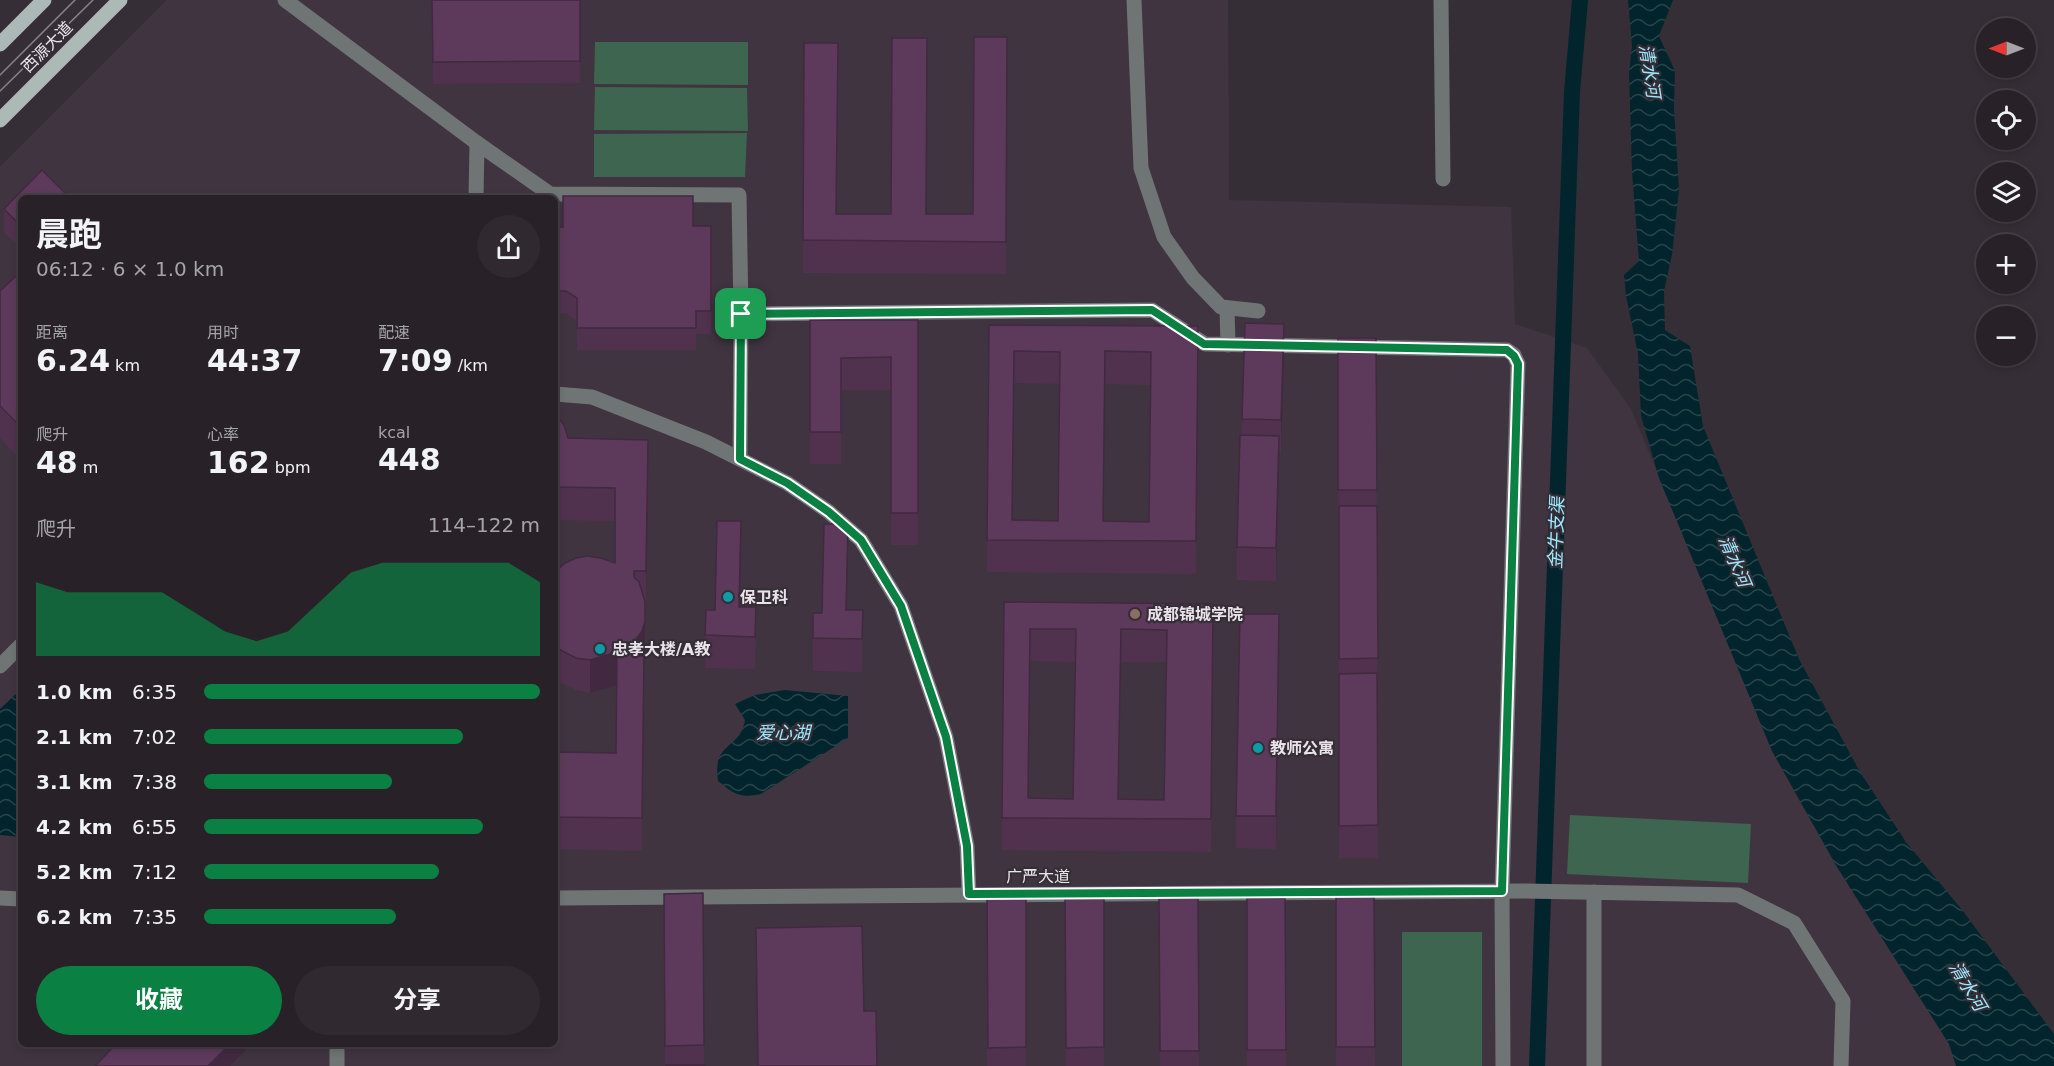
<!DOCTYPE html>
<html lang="zh">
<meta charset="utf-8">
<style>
body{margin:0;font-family:"DejaVu Sans","Noto Sans SC",sans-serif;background:#302a30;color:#f1f3f6;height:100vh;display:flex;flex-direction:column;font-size:22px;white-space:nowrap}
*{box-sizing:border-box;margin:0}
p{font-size:20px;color:#a5a4a8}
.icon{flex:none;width:33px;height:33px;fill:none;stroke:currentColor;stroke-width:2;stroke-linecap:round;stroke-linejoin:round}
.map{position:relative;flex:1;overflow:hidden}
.drawer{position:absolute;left:18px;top:195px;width:540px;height:852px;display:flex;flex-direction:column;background:#282228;border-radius:9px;box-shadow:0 3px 9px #0003,0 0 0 2px #443f45}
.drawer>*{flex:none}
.needle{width:39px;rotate:270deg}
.tools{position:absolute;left:1976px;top:18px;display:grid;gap:12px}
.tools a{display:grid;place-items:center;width:60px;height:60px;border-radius:50%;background:#282228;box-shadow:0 3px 9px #0003,0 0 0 2px #443f45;font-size:30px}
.pin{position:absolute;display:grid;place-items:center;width:51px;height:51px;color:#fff;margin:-26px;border-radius:12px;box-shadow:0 3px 9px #0006}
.round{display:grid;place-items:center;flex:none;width:63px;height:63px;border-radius:32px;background:#302a30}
.headline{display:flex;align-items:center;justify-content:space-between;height:102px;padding:0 18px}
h1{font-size:33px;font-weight:700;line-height:45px}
.metrics{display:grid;grid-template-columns:repeat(3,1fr);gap:9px;height:102px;padding:6px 18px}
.metrics div{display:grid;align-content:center}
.metrics b{font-size:30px;font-weight:700}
.metrics small{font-size:16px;font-weight:400}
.metrics p{font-size:16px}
.chart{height:168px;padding:12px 18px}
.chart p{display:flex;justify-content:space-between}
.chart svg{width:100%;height:108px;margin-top:6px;fill:#0b8043;opacity:.7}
.primary-button{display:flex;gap:12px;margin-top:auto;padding:12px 18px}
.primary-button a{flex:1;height:69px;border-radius:36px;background:#0b8043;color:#fff;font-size:24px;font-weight:700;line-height:69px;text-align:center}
.primary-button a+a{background:#302a30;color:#f1f3f6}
ul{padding:0 18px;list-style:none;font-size:20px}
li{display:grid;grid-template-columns:96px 72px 1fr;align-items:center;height:45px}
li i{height:15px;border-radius:8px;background:#0b8043}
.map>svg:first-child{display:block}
.built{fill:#413441;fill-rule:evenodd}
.garden{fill:#3d654f}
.water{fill:url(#water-waves)}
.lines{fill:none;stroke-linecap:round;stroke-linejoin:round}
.canal{stroke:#02252d;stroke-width:16}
.minor{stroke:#6f7574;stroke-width:15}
.major{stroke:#acb9b6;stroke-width:15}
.tram{stroke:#8a838a;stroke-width:1.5}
.wall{fill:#50324e;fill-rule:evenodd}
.shaded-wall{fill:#412940}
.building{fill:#5d3a5b;stroke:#412940;stroke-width:1.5;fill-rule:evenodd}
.route-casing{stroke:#fff;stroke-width:12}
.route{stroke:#0b8043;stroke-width:8}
.culture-dot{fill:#0f9aa8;stroke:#362e36;stroke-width:2}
.education-dot{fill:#8d6e63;stroke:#362e36;stroke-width:2}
.labels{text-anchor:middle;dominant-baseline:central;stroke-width:4.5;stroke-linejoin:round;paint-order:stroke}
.street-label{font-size:16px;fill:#e9e4e9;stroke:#362e36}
.poi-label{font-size:16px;font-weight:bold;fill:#e9e4e9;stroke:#362e36;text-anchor:start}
.water-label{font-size:18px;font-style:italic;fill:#9ce8fe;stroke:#362e36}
</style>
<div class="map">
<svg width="2054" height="1066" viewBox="0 0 2054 1066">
<defs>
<pattern id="water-waves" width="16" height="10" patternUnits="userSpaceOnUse" patternTransform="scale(1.5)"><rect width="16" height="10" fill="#02252d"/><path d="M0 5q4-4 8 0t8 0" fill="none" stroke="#27444b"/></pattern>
</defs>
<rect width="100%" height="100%" fill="#362e36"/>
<path class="built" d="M167,0H1228L1229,200L1511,207L1515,324L1587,348L1631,409L1772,751L1837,867L1949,1044L1956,1066H0V167ZM21,198H555V1044H21Z"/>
<g class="garden">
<polygon points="595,42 748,42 748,85 594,84"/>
<polygon points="595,87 747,88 748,131 594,130"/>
<polygon points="747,133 745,177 594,177 594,134"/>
<polygon points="1570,815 1751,824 1748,883 1567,874"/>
<rect x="1402" y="932" width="80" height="134"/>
</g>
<g class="water">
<polygon points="1628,0 1673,0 1659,36 1675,71 1674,108 1679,190 1672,255 1664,291 1665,330 1690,346 1703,426 1799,659 1860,772 1906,842 1963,911 2054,1034 2054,1066 1956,1066 1949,1044 1837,867 1772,751 1659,478 1641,416 1638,354 1626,296 1624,275 1639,261 1632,173 1629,73 1632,46"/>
<polygon points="21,689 21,837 0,835 0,709"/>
<path d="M785,690L848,696V738L761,794C740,798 735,795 718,781C712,740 740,751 745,720L735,704L755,695Z"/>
</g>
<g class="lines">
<polyline class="canal" points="1537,1066 1572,92 1580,0"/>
<g class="minor">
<polyline points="285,0 477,143 550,194 739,195 741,314 1152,310 1205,344 1507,350 1514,355 1518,364 1502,891 1503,1066"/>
<polyline points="1134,0 1141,168 1164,237 1193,278 1221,307 1258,311"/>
<polyline points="1441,0 1443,179"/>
<polyline points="476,198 477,143"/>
<polyline points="1227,308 1228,345"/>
<polyline points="555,394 592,397 706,442 787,483 829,512 861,540 901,606 946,737 967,846 969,894"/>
<polyline points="740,459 741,314"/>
<polyline points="0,666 21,645"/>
<polyline points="1594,892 1594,1066"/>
<polyline points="0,898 21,899"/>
<polyline points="555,898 1521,891 1738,895 1794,923 1843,1001 1841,1066"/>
<polyline points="337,1044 337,1066"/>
</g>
<g class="major">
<polyline points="0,44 44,0"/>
<polyline points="0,120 120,0"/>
</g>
<g class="tram">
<polyline points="0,75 75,0"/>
<polyline points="0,91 93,0"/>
</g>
</g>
<g class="wall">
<polygon points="432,0 580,0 580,83 433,84"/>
<polygon points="1007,37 1006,274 803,273 804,43 836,214 973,214"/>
<polygon points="21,198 21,249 4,232 4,209"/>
<polygon points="711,226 711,334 696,334 696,350 577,350 577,321 566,313 555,313 555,227"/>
<polygon points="21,281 21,460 0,438 0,291"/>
<polygon points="810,320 918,320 918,545 891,545 891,390 841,390 841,464 810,464"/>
<path d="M989,325L1198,326L1196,574L987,572ZM1014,383L1060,384L1058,521L1012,520ZM1105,384L1151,385L1149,522L1103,521Z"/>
<polygon points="1338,338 1376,338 1378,858 1339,858"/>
<polygon points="1284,357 1281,453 1279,453 1276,581 1237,580 1237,547 1242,419"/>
<path d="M555,414L568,438L648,472L646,604H645V654L644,656L642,851L555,849V752L616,753V685L590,693L576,690L555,680ZM555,520L615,521V562L556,571Z"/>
<polygon points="741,554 740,607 756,607 755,669 705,668 705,635 715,610"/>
<polygon points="848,557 847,610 863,610 862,672 813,671 813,613 822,613"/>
<path d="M1004,602L1213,604L1211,852L1002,850ZM1030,661L1075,662L1073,799L1028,798ZM1121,662H1166L1164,800L1119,799Z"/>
<polygon points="1279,647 1276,849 1236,848 1236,816"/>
<polygon points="703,893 704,1065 705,1066 665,1066 664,894"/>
<rect x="987" y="895" width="39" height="171"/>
<polygon points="1065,895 1104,895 1104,1066 1066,1066"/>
<polygon points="1336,895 1374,895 1375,1066 1336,1066"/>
<polygon points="1159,898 1198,898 1199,1066 1160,1066"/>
<polygon points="1247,898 1285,898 1286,1066 1247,1066"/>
</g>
<g class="shaded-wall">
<polygon points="1284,324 1284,357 1281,453 1281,420"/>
<polygon points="1279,436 1279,468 1276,581 1276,548"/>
<polygon points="648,440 648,472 646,604 646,571"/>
<polygon points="741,521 741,554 739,640 739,607"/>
<polygon points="848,524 848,557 846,642 846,610"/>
<polygon points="1279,614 1279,647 1276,849 1276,816"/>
<polygon points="645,622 645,654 642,664 632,677 632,645"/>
<polygon points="617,652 617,685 590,693 590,660"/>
<polygon points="644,656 644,689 642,851 642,818"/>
<polygon points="230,1044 252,1044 230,1066 208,1066"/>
</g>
<g class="building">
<polygon points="432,0 580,0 580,61 433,62"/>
<polygon points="974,37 1007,37 1006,242 803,240 804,43 838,43 836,214 891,214 892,38 927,38 926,214 973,214"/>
<polygon points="42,170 70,198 21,198 21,226 4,209"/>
<polygon points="563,196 693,196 693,226 711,226 711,311 696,311 696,328 577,328 577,298 566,291 555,291 555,227 563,227"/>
<polygon points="16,276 21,281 21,427 0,406 0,291"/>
<polygon points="810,320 918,320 918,513 891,513 891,357 841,358 841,432 810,432"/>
<polygon points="1245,323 1284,324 1281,420 1242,419"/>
<path d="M989,325L1198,326L1196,541L987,540ZM1014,351L1060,352L1058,521L1012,520ZM1105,351L1151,352L1149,522L1103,521Z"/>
<polygon points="1338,338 1376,338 1377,490 1338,490"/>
<polygon points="555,414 564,425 568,438 648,440 646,571 634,571 634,577 639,582 645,602 645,622 642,631 632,645 632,656 644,656 642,818 555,817 555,752 616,753 617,652 590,660 576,658 555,647 555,694 555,509 556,571 565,563 576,558 587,556 601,558 615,563 615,488 555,487"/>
<polygon points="1240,435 1279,436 1276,548 1237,547"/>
<polygon points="1339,506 1377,506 1378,658 1339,659"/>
<polygon points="717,521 741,521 739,607 756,607 755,637 705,635 706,610 715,610"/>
<polygon points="824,524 848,524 846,610 863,610 862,639 813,638 813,613 822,613"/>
<path d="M1004,602L1213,604L1211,819L1002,818ZM1030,629H1076L1073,799L1028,798ZM1121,629L1167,630L1164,800L1118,799Z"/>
<polygon points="1240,614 1279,614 1276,816 1236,816"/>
<polygon points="1377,673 1378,825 1339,826 1339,674"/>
<polygon points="703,893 704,1045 665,1046 664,894"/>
<polygon points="987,895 1026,895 1026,1047 988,1048"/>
<polygon points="1065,895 1104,895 1104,1047 1066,1048"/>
<polygon points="1336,895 1374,895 1375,1047 1336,1047"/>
<polygon points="1159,898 1198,898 1199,1051 1160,1051"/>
<polygon points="1247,898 1285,898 1286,1050 1247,1050"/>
<polygon points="862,926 864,1011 876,1011 877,1066 758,1066 756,928"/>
<polygon points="116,1044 230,1044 208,1066 95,1066"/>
<rect x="666" y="1065" width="39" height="1"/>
</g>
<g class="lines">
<defs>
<polygon id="route" points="1152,310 1204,344 1507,350 1514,356 1518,364 1502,891 969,894 967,846 946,737 901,606 861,540 829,512 787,483 740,459 741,314"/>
</defs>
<use href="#route" class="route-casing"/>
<use href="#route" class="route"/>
</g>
<g class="culture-dot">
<circle cx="728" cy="597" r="6"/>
<circle cx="600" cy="649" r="6"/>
<circle cx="1258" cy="748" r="6"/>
</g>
<circle class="education-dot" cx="1135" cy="614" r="6"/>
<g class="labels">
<g class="street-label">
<text transform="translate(47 47) rotate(-45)">西源大道</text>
<text x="1038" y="876">广严大道</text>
</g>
<g class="poi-label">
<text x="740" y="597">保卫科</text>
<text x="1147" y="614">成都锦城学院</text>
<text x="612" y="649">忠孝大楼/A教</text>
<text x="1270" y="748">教师公寓</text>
</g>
<g class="water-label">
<text transform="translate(1650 71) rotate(81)">清水河</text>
<text transform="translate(1556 533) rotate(-88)">金牛支渠</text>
<text transform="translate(1735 561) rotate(67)">清水河</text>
<text x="783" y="732">爱心湖</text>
<text transform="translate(1968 986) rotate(59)">清水河</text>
</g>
</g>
</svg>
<div class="tools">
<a><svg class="needle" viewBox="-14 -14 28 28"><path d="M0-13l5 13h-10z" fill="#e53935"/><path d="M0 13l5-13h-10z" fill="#a5a4a8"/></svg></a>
<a><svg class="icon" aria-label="locate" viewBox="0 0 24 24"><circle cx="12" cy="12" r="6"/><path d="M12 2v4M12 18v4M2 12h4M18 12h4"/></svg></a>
<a><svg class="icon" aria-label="layers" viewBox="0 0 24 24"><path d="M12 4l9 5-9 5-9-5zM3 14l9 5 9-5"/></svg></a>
<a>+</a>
<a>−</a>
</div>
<div class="pin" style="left:741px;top:314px;background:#1e9e55"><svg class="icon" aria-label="arrive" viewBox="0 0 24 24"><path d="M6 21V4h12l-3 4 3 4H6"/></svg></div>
<section class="drawer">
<div class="headline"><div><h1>晨跑</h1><p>06:12 · 6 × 1.0 km</p></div><a class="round"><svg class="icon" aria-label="share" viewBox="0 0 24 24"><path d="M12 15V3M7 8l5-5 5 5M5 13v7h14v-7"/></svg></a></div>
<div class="metrics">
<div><p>距离</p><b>6.24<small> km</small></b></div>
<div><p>用时</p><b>44:37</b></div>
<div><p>配速</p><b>7:09<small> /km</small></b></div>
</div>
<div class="metrics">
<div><p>爬升</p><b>48<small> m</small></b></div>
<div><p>心率</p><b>162<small> bpm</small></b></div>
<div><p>kcal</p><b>448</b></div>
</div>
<div class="chart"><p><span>爬升</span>114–122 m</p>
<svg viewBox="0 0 160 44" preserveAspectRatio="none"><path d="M0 44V14L10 18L20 18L30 18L40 18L50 26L60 34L70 38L80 34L90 22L100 10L110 6L120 6L130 6L140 6L150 6L160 14V44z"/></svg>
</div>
<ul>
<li><b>1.0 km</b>6:35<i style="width:100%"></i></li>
<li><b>2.1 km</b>7:02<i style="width:77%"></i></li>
<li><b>3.1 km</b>7:38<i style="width:56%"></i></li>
<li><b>4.2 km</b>6:55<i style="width:83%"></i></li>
<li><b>5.2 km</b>7:12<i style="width:70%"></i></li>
<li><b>6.2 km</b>7:35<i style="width:57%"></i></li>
</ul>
<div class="primary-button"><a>收藏</a><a>分享</a></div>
</section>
</div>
